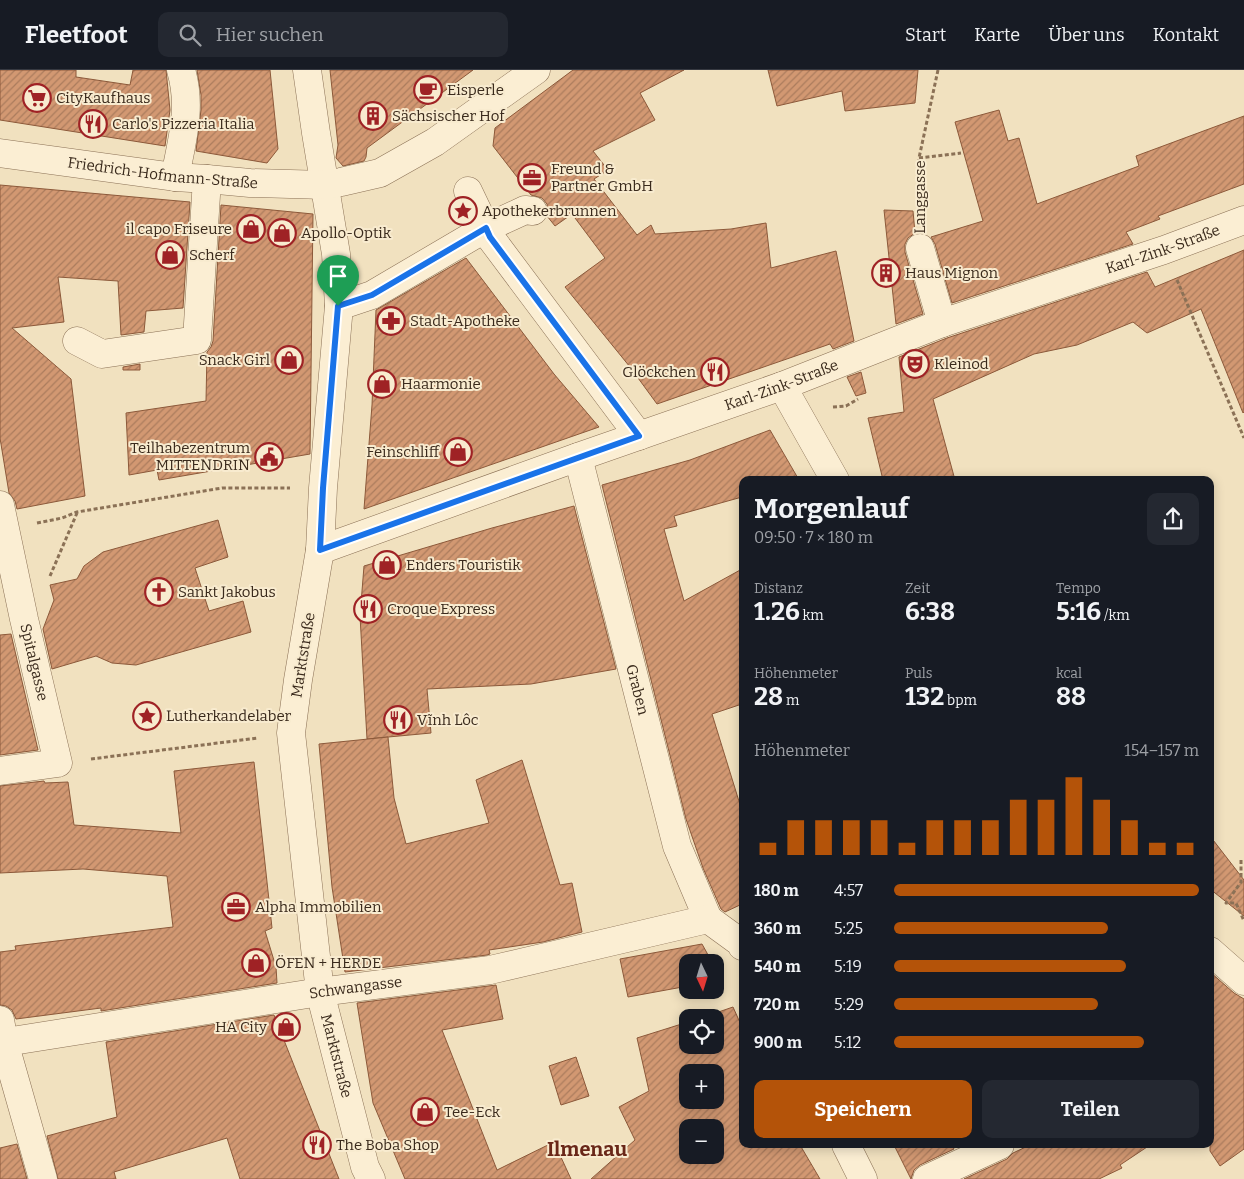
<!DOCTYPE html>
<html lang="de">
<meta charset="utf-8">
<style>
body{margin:0;font-family:Bitter,serif;background:#242831;color:#f1f3f6;height:100vh;display:flex;flex-direction:column;font-size:19px;white-space:nowrap}
*{box-sizing:border-box;margin:0}
p{font-size:16px;color:#9ea1a6}
.icon{flex:none;width:28px;height:28px;fill:none;stroke:currentColor;stroke-width:2;stroke-linecap:round;stroke-linejoin:round}
.map{position:relative;flex:1;overflow:hidden}
.panel{position:absolute;left:739px;top:406px;width:475px;height:672px;display:flex;flex-direction:column;background:#171b24;border-radius:10px;box-shadow:0 2px 12px #0003}
.panel>*{flex:none}
.needle{width:32px;rotate:176deg}
.fabs{position:absolute;left:679px;top:884px;display:grid;gap:10px}
.fabs a{display:grid;place-items:center;width:45px;height:45px;border-radius:10px;background:#171b24;box-shadow:0 2px 12px #0003;font-size:25px}
.pin{position:absolute;display:grid;place-items:center;width:42px;height:42px;color:#fff;margin:-51px -21px;border-radius:50% 50% 50% 0;rotate:-45deg;box-shadow:0 0 5px #0007}
.pin .icon{rotate:45deg}
.round{display:grid;place-items:center;flex:none;width:52px;height:52px;border-radius:10px;background:#242831}
.summary{display:flex;align-items:center;justify-content:space-between;height:85px;padding:0 15px}
h1{font-size:28px;font-weight:700;line-height:38px}
.stats{display:grid;grid-template-columns:repeat(3,1fr);gap:8px;height:85px;padding:5px 15px}
.stats div{display:grid;align-content:center}
.stats b{font-size:25px;font-weight:700}
.stats small{font-size:14px;font-weight:400}
.stats p{font-size:14px}
.chart{height:140px;padding:10px 15px}
.chart p{display:flex;justify-content:space-between}
.chart svg{width:100%;height:90px;margin-top:5px;stroke:#b45309;stroke-width:6}
.action{display:flex;gap:10px;margin-top:auto;padding:10px 15px}
.action a{flex:1;height:58px;border-radius:10px;background:#b45309;color:#fff;font-size:20px;font-weight:700;line-height:58px;text-align:center}
.action a+a{background:#242831;color:#f1f3f6}
ul{padding:0 15px;list-style:none;font-size:16px}
li{display:grid;grid-template-columns:80px 60px 1fr;align-items:center;height:38px}
li i{height:12px;border-radius:6px;background:#b45309}
header{display:flex;align-items:center;gap:30px;box-sizing:border-box;height:70px;padding:0 25px;background:#171b24;border-bottom:1px solid #363941}
header strong{font-size:24px}
nav{display:flex;gap:28px;margin-inline-start:auto;font-size:18px}
.search{width:350px;height:45px;background:#242831;display:flex;align-items:center;gap:12px;box-sizing:border-box;padding:0 18px;border-radius:10px;color:#9ea1a6;font-size:19px}
.map>svg:first-child{display:block}
.building{fill:url(#building-hatch);stroke:#8c593a;fill-rule:evenodd}
.lines{fill:none;stroke-linecap:round;stroke-linejoin:round}
.minor-casing{stroke:#8b7156;stroke-width:29}
.path{stroke:#8b7156;stroke-width:3;stroke-dasharray:4 2.5;stroke-linecap:butt}
.minor{stroke:#fbeed3;stroke-width:28}
.route-casing{stroke:#fff;stroke-width:10}
.route{stroke:#1a73e8;stroke-width:6}
.labels{text-anchor:middle;dominant-baseline:central;stroke-width:4;stroke-linejoin:round;paint-order:stroke}
.poi-label{font-size:15px;fill:#3a2a1c;stroke:#f8ebcf;text-anchor:start}
.street-label{font-size:15px;fill:#3a2a1c;stroke:#f8ebcf}
.district-label{font-size:20px;font-weight:bold;fill:#692718;stroke:#f8ebcf}
</style>
<header>
<strong>Fleetfoot</strong>
<div class="search"><svg class="icon" aria-label="search" viewBox="0 0 24 24"><circle cx="10" cy="10" r="6"/><path d="M15 15l6 6"/></svg>Hier suchen</div>
<nav><a>Start</a><a>Karte</a><a>Über uns</a><a>Kontakt</a></nav>
</header>
<div class="map">
<svg width="1244" height="1109" viewBox="0 0 1244 1109">
<defs>
<pattern id="building-hatch" width="6" height="6" patternUnits="userSpaceOnUse" patternTransform="scale(1.25)"><rect width="6" height="6" fill="#d29872"/><path d="M-1 1l2-2M0 6l6-6M5 7l2-2" fill="none" stroke="#ab7c5d"/></pattern>
</defs>
<rect width="100%" height="100%" fill="#f1e1bf"/>
<g class="building">
<polygon points="0,0 76,0 76,7 130,15 133,0 166,0 170,40 165,76 0,50"/>
<polygon points="197,0 270,0 278,79 267,93 196,81 201,40 201,25"/>
<polygon points="330,0 473,0 367,78 366,87 364,91 343,96 336,88 338,75"/>
<polygon points="573,0 684,0 640,23 655,50 593,81 608,100 594,109 637,165 651,155 655,164 731,159 766,153 771,198 836,181 854,271 833,279 830,274 657,334 630,297 565,217 605,188 572,144 555,156 547,146 548,142 547,134 542,128 531,125 493,76 495,58"/>
<polygon points="768,0 918,0 915,33 845,41 842,21 777,36"/>
<polygon points="999,40 1008,71 1019,68 1037,134 1139,96 1136,86 1244,46 1244,114 1158,146 1160,149 1126,162 1133,174 952,233 935,174 931,167 983,151 955,52"/>
<polygon points="0,115 190,132 183,238 146,241 144,262 121,265 118,211 58,207 64,252 12,258 71,309 85,426 17,439 15,431 9,423 0,368"/>
<polygon points="221,135 313,144 310,384 159,410 157,400 129,405 126,343 206,331 207,282 211,277 213,271"/>
<polygon points="884,140 913,141 915,163 908,168 905,174 905,182 923,244 896,254"/>
<polygon points="1244,180 1244,342 1243,343 1201,239 1147,263 1133,252 1077,275 1034,284 933,329 955,410 883,410 868,348 904,342 899,287 947,268 1147,202 1155,217"/>
<polygon points="466,188 554,304 599,357 364,439 372,335 376,240"/>
<polygon points="140,294 140,300 123,300 123,297"/>
<polygon points="861,302 866,323 856,326 847,307"/>
<polygon points="770,360 799,410 742,410 742,427 674,446 677,456 664,459 684,531 742,499 742,634 712,644 742,741 742,834 725,842 721,839 703,798 686,749 602,415 690,390"/>
<polygon points="574,436 616,599 531,614 427,619 431,663 367,669 360,546 364,496 492,458"/>
<polygon points="218,450 228,487 195,498 209,541 243,531 251,562 136,595 112,593 96,586 52,599 43,559 54,530 50,515 77,509 84,496 103,482"/>
<polygon points="11,564 38,680 0,685 0,565"/>
<polygon points="388,667 394,728 406,774 489,753 476,710 522,690 560,815 572,813 582,862 543,872 489,880 490,884 487,885 345,902 332,817 319,674"/>
<polygon points="254,692 272,858 265,861 276,897 277,913 101,941 101,938 16,949 12,940 6,936 0,935 0,882 16,880 15,876 173,857 167,806 83,799 0,803 0,716 44,711 45,713 68,712 74,755 181,763 174,701"/>
<polygon points="1210,766 1244,810 1244,846 1210,819"/>
<polygon points="702,874 712,892 688,892 688,916 628,927 620,889"/>
<polygon points="1210,902 1234,923 1244,929 1244,1079 1220,1096 1210,1081"/>
<polygon points="496,915 503,949 442,960 497,1100 554,1072 571,1109 405,1109 373,1033 357,933"/>
<path d="M733,937L742,957V1075H800L820,1109H591L635,1070L619,1037L649,1021L637,968L688,952V975H715V948H701ZM688,1002H715V1030H688ZM688,1058H715V1085H688Z"/>
<polygon points="274,945 339,1109 240,1109 227,1068 114,1102 116,1109 58,1109 47,1066 117,1047 106,972"/>
<polygon points="576,987 589,1026 561,1035 549,996"/>
<polygon points="17,1074 27,1109 0,1109 0,1078"/>
<polygon points="894,1075 952,1075 954,1079 920,1095 914,1100 911,1109"/>
<polygon points="1030,1075 1150,1075 1120,1095 1122,1098 1099,1109 964,1109 1007,1089 1013,1083"/>
</g>
<g class="lines">
<defs>
<g id="minor">
<path id="s1" d="M307,0L316,63L336,184L339,236L323,418L320,480L298,610L291,663L320,922L365,1097L371,1109"/>
<path id="s2" d="M0,83L175,107L207,109L250,113L326,115L341,112L380,103L435,72L536,0"/>
<path d="M175,107C182,70 192,37 181,0"/>
<polyline points="468,121 490,167 639,366"/>
<polyline points="920,178 942,253"/>
<polyline points="339,236 372,225 486,158 525,140 533,141"/>
<polyline points="77,271 102,284 197,270 207,109"/>
<polyline points="782,316 835,410"/>
<path id="s3" d="M578,387L677,776L708,849"/>
<path id="s4" d="M0,435L24,549L58,693L0,701"/>
<path id="s5" d="M320,480L578,387L782,316L942,253L1164,180L1244,150"/>
<polyline points="708,849 741,873 742,876"/>
<polyline points="1210,881 1244,911"/>
<polyline points="0,950 4,972 43,1109"/>
<path id="s6" d="M0,973L320,922L490,900L708,849"/>
<polyline points="846,1075 863,1109"/>
<polyline points="927,1109 1000,1075"/>
</g>
</defs>
<use href="#minor" class="minor-casing"/>
<g class="path">
<polyline points="919,88 961,83"/>
<polyline points="920,145 919,88 938,0"/>
<polyline points="1177,210 1244,368"/>
<polyline points="833,337 846,336 858,329"/>
<polyline points="37,453 62,448 77,442 222,418 290,418"/>
<polyline points="50,506 77,443"/>
<polyline points="91,689 258,668"/>
<polyline points="1241,790 1241,812 1226,833 1236,833 1244,851"/>
</g>
<use href="#minor" class="minor"/>
</g>
<g class="lines">
<defs>
<polygon id="route" points="486,158 490,167 639,366 320,480 323,418 338,236 372,225"/>
</defs>
<use href="#route" class="route-casing"/>
<use href="#route" class="route"/>
</g>
<defs>
<symbol id="cafe-ring" viewBox="-11 -11 22 22"><circle r="9.5" fill="#f8ebcf" stroke="#9f2225" stroke-width="1.5"/><path d="M-5.5-4.5H6V0H3Q3 3.5 0 3.5H-2.5Q-5.5 3.5-5.5 0ZM3-3.2v2h1.7v-2ZM-6 4.5H4V6H-6Z" fill="#9f2225"/></symbol>
<symbol id="supermarket-ring" viewBox="-11 -11 22 22"><circle r="9.5" fill="#f8ebcf" stroke="#9f2225" stroke-width="1.5"/><path d="M-6-5.5h2.5l.6 2H6L4.5 2H-2.5L-4.4-4H-6ZM-1.5 3.2a1.3 1.3 0 1 0 .1 0ZM3 3.2a1.3 1.3 0 1 0 .1 0Z" fill="#9f2225"/></symbol>
<symbol id="building-ring" viewBox="-11 -11 22 22"><circle r="9.5" fill="#f8ebcf" stroke="#9f2225" stroke-width="1.5"/><path d="M-4-6H4V6H1V3H-1V6H-4ZM-2.5-4.3h1.7v1.8h-1.7ZM.8-4.3h1.7v1.8H.8ZM-2.5-1h1.7V.8h-1.7ZM.8-1h1.7V.8H.8Z" fill="#9f2225"/></symbol>
<symbol id="restaurant-ring" viewBox="-11 -11 22 22"><circle r="9.5" fill="#f8ebcf" stroke="#9f2225" stroke-width="1.5"/><path d="M-5-6h1v4h1v-4h1v4h1v-4h1v5L-1.5 .5V6h-2V.5L-5-1ZM5-6V6H3V1.5H1.5Q1.5-4 5-6Z" fill="#9f2225"/></symbol>
<symbol id="office-ring" viewBox="-11 -11 22 22"><circle r="9.5" fill="#f8ebcf" stroke="#9f2225" stroke-width="1.5"/><path d="M-6-3h4V-5.5h4V-3h4V5H-6ZM-1-4.5V-3h2v-1.5ZM-6 0V1H6V0Z" fill="#9f2225"/></symbol>
<symbol id="sight-ring" viewBox="-11 -11 22 22"><circle r="9.5" fill="#f8ebcf" stroke="#9f2225" stroke-width="1.5"/><path d="M0-6L1.8-2.2L6-1.7L2.9 1.2L3.7 5.4L0 3.3L-3.7 5.4L-2.9 1.2L-6-1.7L-1.8-2.2Z" fill="#9f2225"/></symbol>
<symbol id="shop-ring" viewBox="-11 -11 22 22"><circle r="9.5" fill="#f8ebcf" stroke="#9f2225" stroke-width="1.5"/><path d="M-5-2.5h2.3a2.7 3.5 0 0 1 5.4 0H5L5.5 6h-11ZM-1.5-2.5h3a1.5 2.3 0 0 0-3 0Z" fill="#9f2225"/></symbol>
<symbol id="pharmacy-ring" viewBox="-11 -11 22 22"><circle r="9.5" fill="#f8ebcf" stroke="#9f2225" stroke-width="1.5"/><path d="M-2-6h4v4h4v4h-4v4h-4v-4h-4v-4h4Z" fill="#9f2225"/></symbol>
<symbol id="theatre-ring" viewBox="-11 -11 22 22"><circle r="9.5" fill="#f8ebcf" stroke="#9f2225" stroke-width="1.5"/><path d="M-5-5.5Q0-4 5-5.5V0Q5 5 0 6Q-5 5-5 0ZM-3.3-2.5H-1v1.5H-3.3ZM1-2.5H3.3v1.5H1ZM-2.8 1Q0 5.5 2.8 1Z" fill="#9f2225"/></symbol>
<symbol id="civic-ring" viewBox="-11 -11 22 22"><circle r="9.5" fill="#f8ebcf" stroke="#9f2225" stroke-width="1.5"/><path d="M-.6-6.5H3V-4.5H.6V-3L4-1V1h2V6H-6V1h2V-1L-.6-3ZM-1.2 2.5V6h2.4V2.5Z" fill="#9f2225"/></symbol>
<symbol id="church-ring" viewBox="-11 -11 22 22"><circle r="9.5" fill="#f8ebcf" stroke="#9f2225" stroke-width="1.5"/><path d="M-1.2-6h2.4v3.5h3.3v2.4h-3.3V6h-2.4V-.1h-3.3v-2.4h3.3Z" fill="#9f2225"/></symbol>
</defs>
<g fill-rule="evenodd">
<use href="#cafe-ring" x="412" y="4" width="32" height="32"/>
<use href="#supermarket-ring" x="21" y="12" width="32" height="32"/>
<use href="#building-ring" x="357" y="30" width="32" height="32"/>
<use href="#restaurant-ring" x="77" y="38" width="32" height="32"/>
<use href="#office-ring" x="516" y="92" width="32" height="32"/>
<use href="#sight-ring" x="447" y="125" width="32" height="32"/>
<use href="#shop-ring" x="235" y="143" width="32" height="32"/>
<use href="#shop-ring" x="266" y="147" width="32" height="32"/>
<use href="#shop-ring" x="154" y="169" width="32" height="32"/>
<use href="#building-ring" x="870" y="187" width="32" height="32"/>
<use href="#pharmacy-ring" x="375" y="235" width="32" height="32"/>
<use href="#shop-ring" x="273" y="274" width="32" height="32"/>
<use href="#theatre-ring" x="899" y="278" width="32" height="32"/>
<use href="#restaurant-ring" x="699" y="286" width="32" height="32"/>
<use href="#shop-ring" x="366" y="298" width="32" height="32"/>
<use href="#shop-ring" x="442" y="366" width="32" height="32"/>
<use href="#civic-ring" x="253" y="371" width="32" height="32"/>
<use href="#shop-ring" x="371" y="479" width="32" height="32"/>
<use href="#church-ring" x="143" y="506" width="32" height="32"/>
<use href="#restaurant-ring" x="352" y="523" width="32" height="32"/>
<use href="#sight-ring" x="131" y="630" width="32" height="32"/>
<use href="#restaurant-ring" x="382" y="634" width="32" height="32"/>
<use href="#office-ring" x="220" y="821" width="32" height="32"/>
<use href="#shop-ring" x="240" y="877" width="32" height="32"/>
<use href="#shop-ring" x="270" y="941" width="32" height="32"/>
<use href="#shop-ring" x="409" y="1026" width="32" height="32"/>
<use href="#restaurant-ring" x="301" y="1059" width="32" height="32"/>
</g>
<g class="labels">
<g class="poi-label">
<text x="447" y="20">Eisperle</text>
<text x="56" y="28">CityKaufhaus</text>
<text x="392" y="46">Sächsischer Hof</text>
<text x="112" y="54">Carlo's Pizzeria Italia</text>
<text x="551" y="99">Freund &amp;<tspan x="551" dy="17">Partner GmbH</tspan></text>
<text x="482" y="141">Apothekerbrunnen</text>
<text x="232" y="159" text-anchor="end">il capo Friseure</text>
<text x="301" y="163">Apollo-Optik</text>
<text x="189" y="185">Scherf</text>
<text x="905" y="203">Haus Mignon</text>
<text x="410" y="251">Stadt-Apotheke</text>
<text x="270" y="290" text-anchor="end">Snack Girl</text>
<text x="934" y="294">Kleinod</text>
<text x="696" y="302" text-anchor="end">Glöckchen</text>
<text x="401" y="314">Haarmonie</text>
<text x="250" y="378" text-anchor="end">Teilhabezentrum<tspan x="250" dy="17">MITTENDRIN</tspan></text>
<text x="439" y="382" text-anchor="end">Feinschliff</text>
<text x="406" y="495">Enders Touristik</text>
<text x="178" y="522">Sankt Jakobus</text>
<text x="387" y="539">Croque Express</text>
<text x="166" y="646">Lutherkandelaber</text>
<text x="417" y="650">Vĩnh Lôc</text>
<text x="255" y="837">Alpha Immobilien</text>
<text x="275" y="893">ÖFEN + HERDE</text>
<text x="267" y="957" text-anchor="end">HA City</text>
<text x="444" y="1042">Tee-Eck</text>
<text x="336" y="1075">The Boba Shop</text>
</g>
<g class="street-label">
<text stroke="none"><textPath href="#s2" startOffset="164">Friedrich-Hofmann-Straße</textPath></text>
<text transform="translate(920 127) rotate(-90)">Langgasse</text>
<text stroke="none"><textPath href="#s5" startOffset="895">Karl-Zink-Straße</textPath></text>
<text stroke="none"><textPath href="#s5" startOffset="490">Karl-Zink-Straße</textPath></text>
<text transform="translate(303 585) rotate(-81)">Marktstraße</text>
<text stroke="none"><textPath href="#s4" startOffset="161">Spitalgasse</textPath></text>
<text stroke="none"><textPath href="#s3" startOffset="240">Graben</textPath></text>
<text stroke="none"><textPath href="#s6" startOffset="360">Schwangasse</textPath></text>
<text stroke="none"><textPath href="#s1" startOffset="995">Marktstraße</textPath></text>
</g>
<g class="district-label">
<text x="587" y="1079">Ilmenau</text>
</g>
</g>
</svg>
<div class="fabs">
<a><svg class="needle" viewBox="-14 -14 28 28"><path d="M0-13l5 13h-10z" fill="#e53935"/><path d="M0 13l5-13h-10z" fill="#9ea1a6"/></svg></a>
<a><svg class="icon" aria-label="locate" viewBox="0 0 24 24"><circle cx="12" cy="12" r="6"/><path d="M12 2v4M12 18v4M2 12h4M18 12h4"/></svg></a>
<a>+</a>
<a>−</a>
</div>
<div class="pin" style="left:338px;top:236px;background:#1e9e55"><svg class="icon" aria-label="arrive" viewBox="0 0 24 24"><path d="M6 21V4h12l-3 4 3 4H6"/></svg></div>
<section class="panel">
<div class="summary"><div><h1>Morgenlauf</h1><p>09:50 · 7 × 180 m</p></div><a class="round"><svg class="icon" aria-label="share" viewBox="0 0 24 24"><path d="M12 15V3M7 8l5-5 5 5M5 13v7h14v-7"/></svg></a></div>
<div class="stats">
<div><p>Distanz</p><b>1.26<small> km</small></b></div>
<div><p>Zeit</p><b>6:38</b></div>
<div><p>Tempo</p><b>5:16<small> /km</small></b></div>
</div>
<div class="stats">
<div><p>Höhenmeter</p><b>28<small> m</small></b></div>
<div><p>Puls</p><b>132<small> bpm</small></b></div>
<div><p>kcal</p><b>88</b></div>
</div>
<div class="chart"><p><span>Höhenmeter</span>154–157 m</p>
<svg viewBox="0 0 160 44" preserveAspectRatio="none"><path d="M5 44V38M15 44V27M25 44V27M35 44V27M45 44V27M55 44V38M65 44V27M75 44V27M85 44V27M95 44V17M105 44V17M115 44V6M125 44V17M135 44V27M145 44V38M155 44V38"/></svg>
</div>
<ul>
<li><b>180 m</b>4:57<i style="width:100%"></i></li>
<li><b>360 m</b>5:25<i style="width:70%"></i></li>
<li><b>540 m</b>5:19<i style="width:76%"></i></li>
<li><b>720 m</b>5:29<i style="width:67%"></i></li>
<li><b>900 m</b>5:12<i style="width:82%"></i></li>
</ul>
<div class="action"><a>Speichern</a><a>Teilen</a></div>
</section>
</div>
